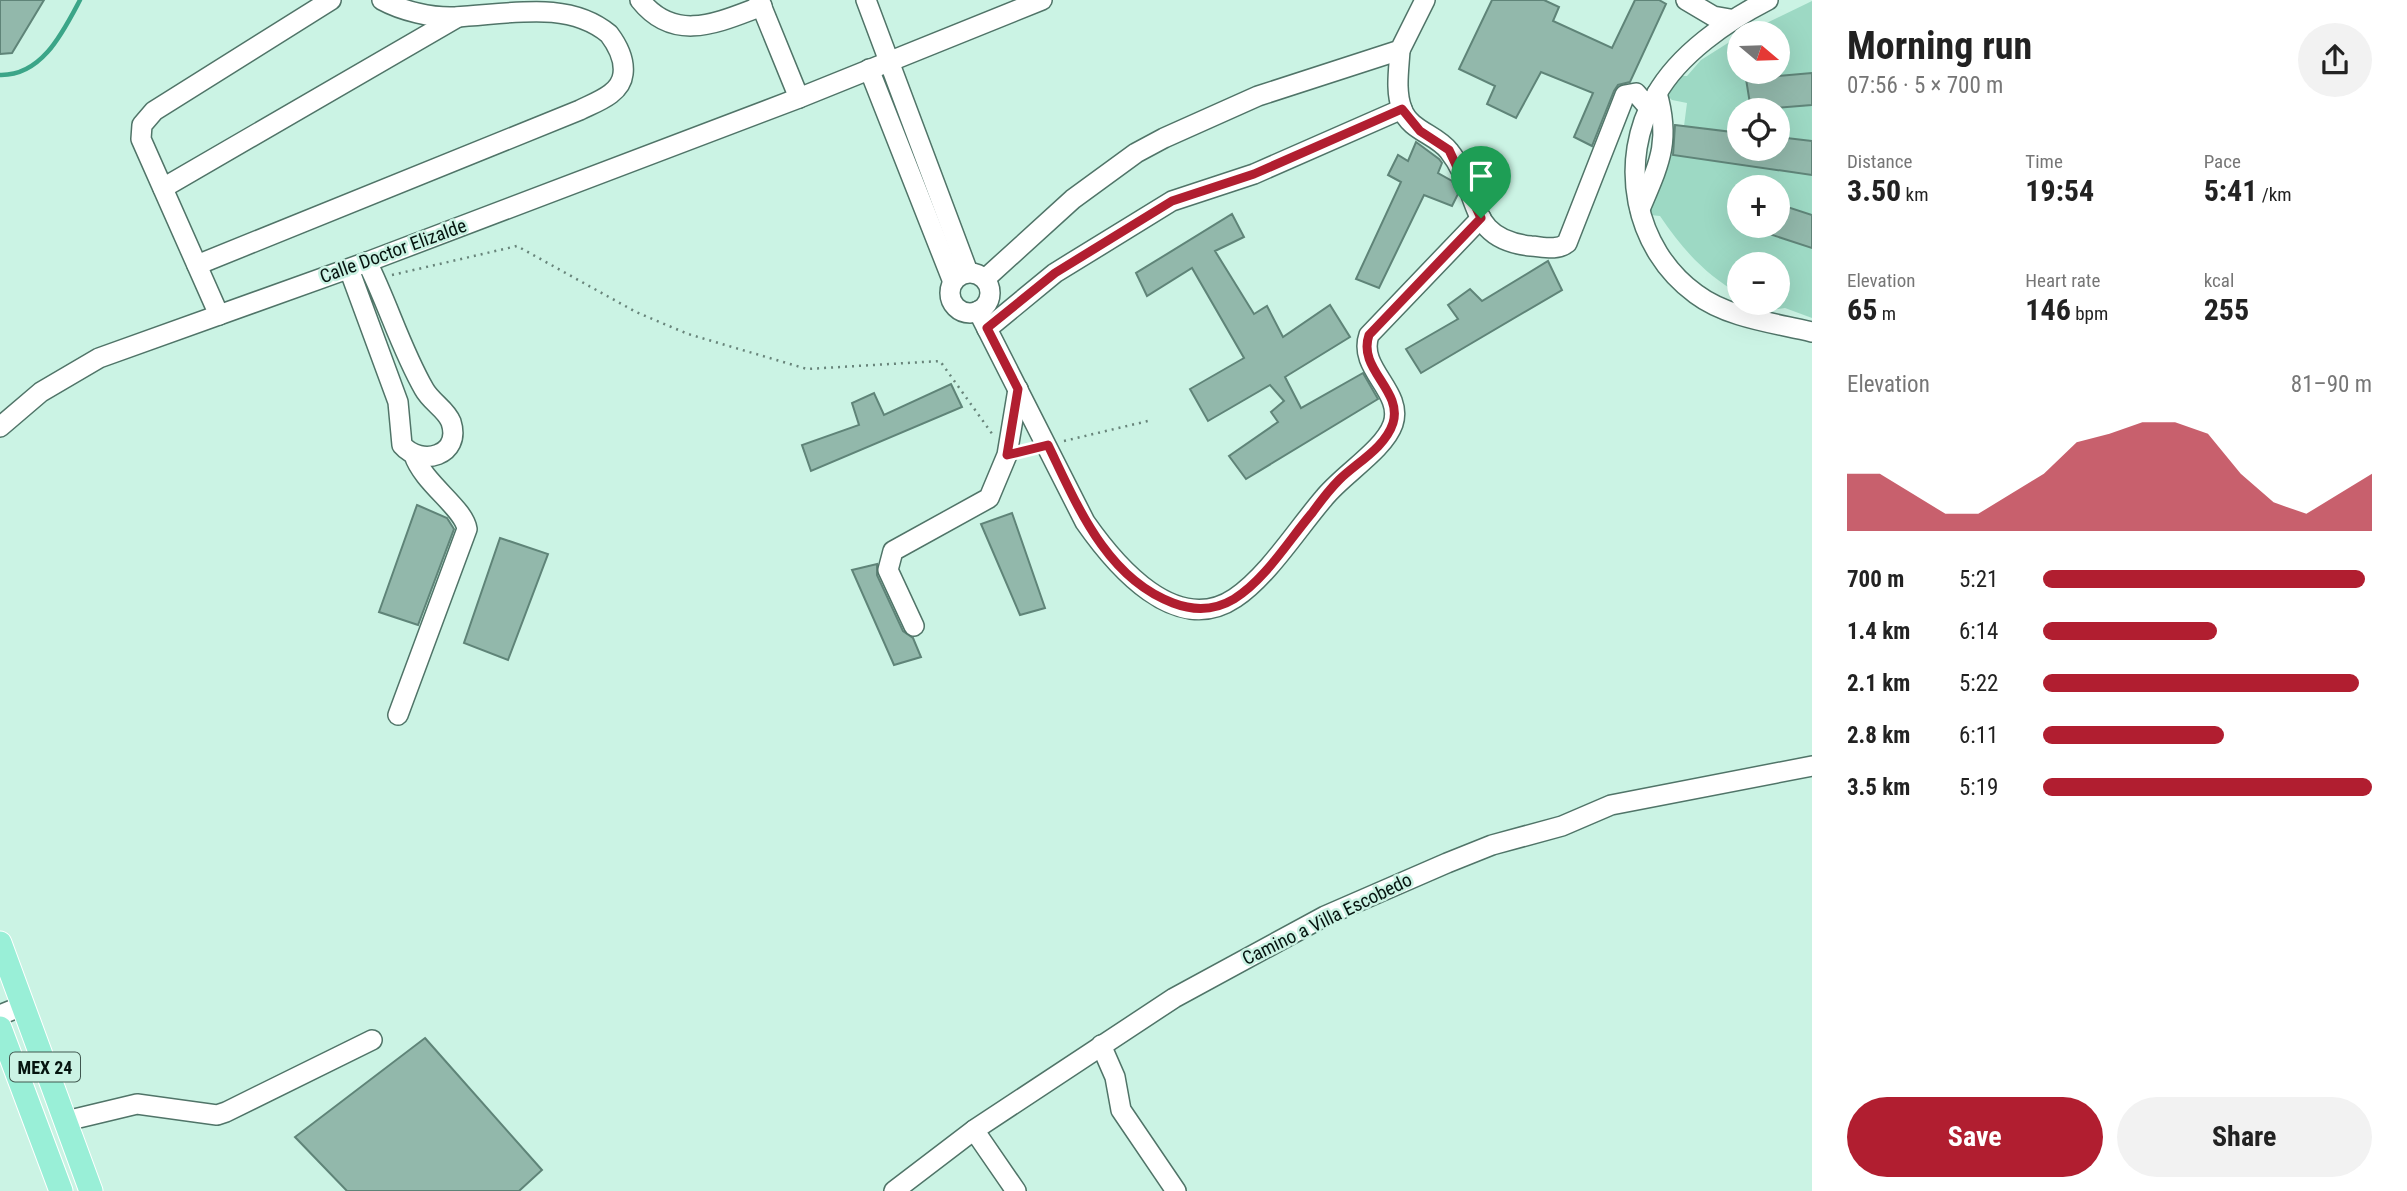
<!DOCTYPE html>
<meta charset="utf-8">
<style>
body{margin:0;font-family:"Roboto Condensed",sans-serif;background:#f2f2f2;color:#222;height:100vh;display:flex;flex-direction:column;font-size:26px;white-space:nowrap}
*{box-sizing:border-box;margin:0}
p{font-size:23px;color:#767676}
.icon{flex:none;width:38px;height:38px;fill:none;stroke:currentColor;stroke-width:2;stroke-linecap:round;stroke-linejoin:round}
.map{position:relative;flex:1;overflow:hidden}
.sheet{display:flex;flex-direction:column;background:#fff;width:595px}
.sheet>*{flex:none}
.needle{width:46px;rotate:109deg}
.tools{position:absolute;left:1727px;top:21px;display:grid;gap:14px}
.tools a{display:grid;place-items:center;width:63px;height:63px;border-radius:50%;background:#fff;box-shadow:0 7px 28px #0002;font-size:35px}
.pin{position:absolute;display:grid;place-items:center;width:60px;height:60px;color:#fff;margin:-72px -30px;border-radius:50% 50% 50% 0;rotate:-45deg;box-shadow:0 0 7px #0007}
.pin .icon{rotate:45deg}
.round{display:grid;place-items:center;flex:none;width:74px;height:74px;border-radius:37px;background:#f2f2f2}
.head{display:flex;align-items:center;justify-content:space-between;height:119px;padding:0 35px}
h1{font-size:38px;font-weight:700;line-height:52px}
.figures{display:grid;grid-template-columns:repeat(3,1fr);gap:10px;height:119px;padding:7px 35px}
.figures div{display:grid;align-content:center}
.figures b{font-size:30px;font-weight:700}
.figures small{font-size:19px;font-weight:400}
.figures p{font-size:19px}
.chart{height:196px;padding:14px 35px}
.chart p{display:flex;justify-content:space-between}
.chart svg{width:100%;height:126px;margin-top:7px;fill:#b11e30;opacity:.7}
.action{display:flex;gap:14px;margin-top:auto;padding:14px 35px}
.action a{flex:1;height:80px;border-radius:42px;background:#b11e30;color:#fff;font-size:28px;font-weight:700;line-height:80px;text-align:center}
.action a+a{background:#f2f2f2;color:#222}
ul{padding:0 35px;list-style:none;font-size:23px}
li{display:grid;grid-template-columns:112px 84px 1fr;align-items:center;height:52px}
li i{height:18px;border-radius:9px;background:#b11e30}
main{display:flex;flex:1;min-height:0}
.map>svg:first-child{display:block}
.green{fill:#9dd9c4}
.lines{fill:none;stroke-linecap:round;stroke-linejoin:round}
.stream{stroke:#3ba588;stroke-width:4.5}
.building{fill:#92b8ab;stroke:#5f8478;stroke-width:2}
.minor-casing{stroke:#507468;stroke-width:22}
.major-casing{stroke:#fff;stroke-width:25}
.path{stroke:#68847a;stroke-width:2.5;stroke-dasharray:2 5;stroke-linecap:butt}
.minor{stroke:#fff;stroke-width:19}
.major{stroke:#99efd7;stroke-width:23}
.route-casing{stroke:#fff;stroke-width:14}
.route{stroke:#b11e30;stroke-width:9}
.labels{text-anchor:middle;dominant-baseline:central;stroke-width:5;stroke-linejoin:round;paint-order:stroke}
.shield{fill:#cbf3e4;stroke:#40574f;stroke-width:2}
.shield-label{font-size:18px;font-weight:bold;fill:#05140f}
.street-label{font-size:19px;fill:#05140f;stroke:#cbf3e4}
</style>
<main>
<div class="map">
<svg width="1812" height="1191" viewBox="0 0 1812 1191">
<rect width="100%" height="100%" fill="#cbf3e4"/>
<g class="green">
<polygon points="1812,1 1812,73 1747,79 1751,110 1740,110 1739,133 1684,126 1687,103 1672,100 1665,94 1672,76 1687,76 1701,60 1739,36 1740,72 1778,72 1778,33 1746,33"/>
<polygon points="1812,105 1812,141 1778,137 1778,110 1758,110"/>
<path d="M1665,154L1812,175V215L1778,204V187H1740V226L1812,248V318L1785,308L1755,312L1748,303H1778V264H1740L1739,294C1705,274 1682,249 1660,216L1650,215L1652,191Z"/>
</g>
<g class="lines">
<path class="stream" d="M0,75C42,76 63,32 80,0"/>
</g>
<g class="building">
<polygon points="0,0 44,0 12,53 0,54"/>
<polygon points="1492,0 1544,0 1559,7 1553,21 1612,48 1635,0 1659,0 1666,4 1630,82 1618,85 1614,91 1592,146 1574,137 1593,93 1541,72 1516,118 1487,104 1495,86 1459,69"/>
<polygon points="1812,73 1812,105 1751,110 1746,79"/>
<polygon points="1675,125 1740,133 1740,149 1778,149 1778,137 1812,141 1812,175 1673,155"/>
<polygon points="1416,142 1439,159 1442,163 1438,173 1452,181 1458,194 1452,206 1424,195 1379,288 1356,279 1401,182 1388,175 1398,155 1408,161"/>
<polygon points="1778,204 1812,215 1812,248 1751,228 1778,226"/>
<polygon points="1232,214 1244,237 1215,251 1254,314 1267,306 1283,337 1330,305 1350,337 1285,377 1301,408 1363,373 1378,399 1246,479 1229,456 1278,422 1271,412 1284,401 1270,385 1208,421 1190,389 1244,358 1192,268 1147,296 1136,273"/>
<polygon points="1548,261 1562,290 1421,373 1406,349 1458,319 1448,305 1470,289 1482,301"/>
<polygon points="951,384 962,407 811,471 802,445 859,425 852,403 874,393 884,415"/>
<polygon points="417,505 447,518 454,529 418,625 379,612"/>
<polygon points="1012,513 1045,608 1020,615 981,524"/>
<polygon points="500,538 548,554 508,660 464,643"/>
<polygon points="877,564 877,575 903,631 913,638 921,657 894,665 852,570"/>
<polygon points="425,1038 542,1170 519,1191 347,1191 295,1137"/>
</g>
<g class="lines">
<defs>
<g id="minor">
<path d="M640,0C675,44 719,22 762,6"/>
<polyline points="759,0 799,98"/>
<polyline points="866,0 968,272"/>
<polyline points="1686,0 1713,16 1730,19"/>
<path d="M1768,0C1727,21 1679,54 1656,95C1617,161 1634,249 1696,294C1728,318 1775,323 1812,332"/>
<path d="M1400,50C1399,69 1395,91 1402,109C1410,131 1436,134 1449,151C1482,192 1464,239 1531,246C1544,247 1557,251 1567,243L1625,95L1636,93L1649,108"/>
<polyline points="869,69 953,282"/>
<polyline points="163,188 458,17"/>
<path d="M1640,209C1659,164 1671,142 1657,93"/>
<path d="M197,265L580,110C596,102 621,94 623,74C625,59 618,46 609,34C568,0 511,14 455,17C432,18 402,11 382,0"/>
<path d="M349,269L398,402L402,445C421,467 462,456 451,422C446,409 431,402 424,389C401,349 388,304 367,262"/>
<circle cx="970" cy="293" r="20"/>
<polyline points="985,279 1073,199 1136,153 1164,138 1258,96 1400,50 1425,0"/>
<path d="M978,311L1085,522C1115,565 1176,638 1235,598C1268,576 1298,528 1324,498C1342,475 1384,450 1393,424C1404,391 1357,369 1369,335L1481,218"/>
<polyline points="219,315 141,139 142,125 154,111 331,0"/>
<polyline points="987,329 1055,273 1172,201 1254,174 1402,109"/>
<polyline points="0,427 41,392 99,358 367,262 799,98 1042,0"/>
<polyline points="914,626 888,570 893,551 989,498 1007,455 1018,389"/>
<path d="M398,715L467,529C464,508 423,483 414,455"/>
<polyline points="0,1015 22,1006"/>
<polyline points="1101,1045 1115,1077 1121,1110 1176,1191"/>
<polyline points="66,1121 137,1104 217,1115 226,1112 372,1040"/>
<polyline points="974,1130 1016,1191"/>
<polyline points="894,1191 974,1130 1174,998 1325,916 1447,863 1492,845 1562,826 1611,805 1812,766"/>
</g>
<g id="major">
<polyline points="0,943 91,1191"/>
<polyline points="0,1028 61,1191"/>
</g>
</defs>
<use href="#minor" class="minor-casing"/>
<use href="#major" class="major-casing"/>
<g class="path">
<polyline points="392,275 517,246 636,312 688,334 807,369 940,361 993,435"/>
<polyline points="1064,441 1148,421"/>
</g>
<use href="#minor" class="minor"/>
<use href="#major" class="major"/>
</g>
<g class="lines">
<defs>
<path id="route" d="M1402,109L1420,131L1449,150L1481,218L1369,335C1357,369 1403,390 1393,423C1385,448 1356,463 1339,480C1329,490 1320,502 1312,513C1289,540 1265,580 1234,599C1214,611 1194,611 1173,603C1106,578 1077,505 1048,445L1007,455L1018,389L987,328L1055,273L1172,201L1254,174Z"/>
</defs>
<use href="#route" class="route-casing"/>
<use href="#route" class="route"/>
</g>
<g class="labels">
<rect class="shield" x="10" y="1052.5" width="70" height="29" rx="5"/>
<g class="shield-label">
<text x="45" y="1067">MEX 24</text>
</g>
<g class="street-label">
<text transform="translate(393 251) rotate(-20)">Calle Doctor Elizalde</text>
<text transform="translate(1327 919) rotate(-26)">Camino a Villa Escobedo</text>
</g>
</g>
</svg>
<div class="tools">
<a><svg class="needle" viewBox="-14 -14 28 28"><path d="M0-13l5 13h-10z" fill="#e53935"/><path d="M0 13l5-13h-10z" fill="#767676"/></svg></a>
<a><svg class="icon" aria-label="locate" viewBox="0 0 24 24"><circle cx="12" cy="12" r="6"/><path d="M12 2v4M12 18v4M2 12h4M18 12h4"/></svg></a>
<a>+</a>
<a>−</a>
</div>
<div class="pin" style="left:1481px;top:218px;background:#1e9e55"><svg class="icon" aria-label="arrive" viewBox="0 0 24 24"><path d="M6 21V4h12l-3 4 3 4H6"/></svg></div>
</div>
<section class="sheet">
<div class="head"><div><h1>Morning run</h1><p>07:56 · 5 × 700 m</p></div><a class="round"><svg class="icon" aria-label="share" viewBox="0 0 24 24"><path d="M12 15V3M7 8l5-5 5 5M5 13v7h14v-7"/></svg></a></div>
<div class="figures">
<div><p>Distance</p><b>3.50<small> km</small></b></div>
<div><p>Time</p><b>19:54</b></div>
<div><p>Pace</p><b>5:41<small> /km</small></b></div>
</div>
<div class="figures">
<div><p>Elevation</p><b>65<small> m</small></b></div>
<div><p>Heart rate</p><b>146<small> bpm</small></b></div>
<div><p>kcal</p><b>255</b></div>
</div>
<div class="chart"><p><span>Elevation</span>81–90 m</p>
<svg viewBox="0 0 160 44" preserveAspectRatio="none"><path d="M0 44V24L10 24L20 31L30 38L40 38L50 31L60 24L70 13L80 10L90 6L100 6L110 10L120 24L130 34L140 38L150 31L160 24V44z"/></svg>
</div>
<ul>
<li><b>700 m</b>5:21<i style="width:98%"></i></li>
<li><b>1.4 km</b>6:14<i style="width:53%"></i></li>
<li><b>2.1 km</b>5:22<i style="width:96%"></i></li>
<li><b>2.8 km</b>6:11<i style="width:55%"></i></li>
<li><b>3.5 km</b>5:19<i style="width:100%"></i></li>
</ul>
<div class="action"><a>Save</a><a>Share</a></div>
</section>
</main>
